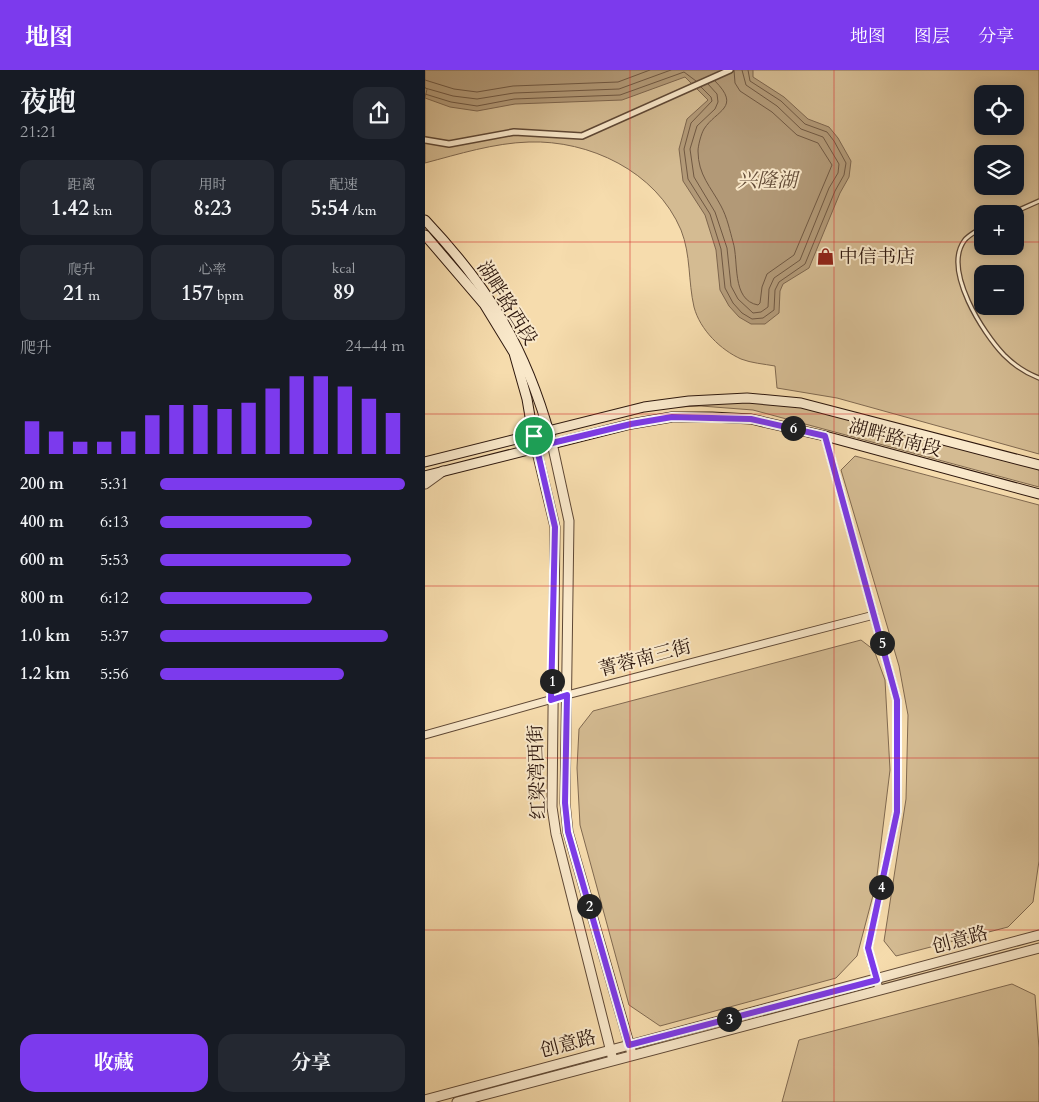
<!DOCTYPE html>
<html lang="zh">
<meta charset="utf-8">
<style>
body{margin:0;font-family:Cardo,"Noto Serif SC",serif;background:#242831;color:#f1f3f6;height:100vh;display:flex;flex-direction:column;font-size:19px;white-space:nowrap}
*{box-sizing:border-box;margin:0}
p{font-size:16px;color:#9ea1a6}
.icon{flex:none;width:28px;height:28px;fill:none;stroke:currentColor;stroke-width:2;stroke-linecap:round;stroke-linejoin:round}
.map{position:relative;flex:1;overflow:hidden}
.details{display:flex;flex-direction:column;background:#171b24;width:425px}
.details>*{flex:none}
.controls{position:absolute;left:549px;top:15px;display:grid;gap:10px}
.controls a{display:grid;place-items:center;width:50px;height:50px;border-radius:10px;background:#171b24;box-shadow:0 2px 12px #0003;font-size:25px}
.pin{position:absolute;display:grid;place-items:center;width:42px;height:42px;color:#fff;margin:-21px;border:2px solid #fff;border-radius:50%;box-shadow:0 1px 5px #0007}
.km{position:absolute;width:25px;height:25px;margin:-12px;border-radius:50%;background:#222;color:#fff;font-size:14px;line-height:25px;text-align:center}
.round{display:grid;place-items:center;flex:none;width:52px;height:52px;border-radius:15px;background:#242831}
.overview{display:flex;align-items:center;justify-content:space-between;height:85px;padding:0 20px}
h1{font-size:28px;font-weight:700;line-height:38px}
.stats{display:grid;grid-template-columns:repeat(3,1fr);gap:8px;height:85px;padding:5px 20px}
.stats div{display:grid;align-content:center;border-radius:12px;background:#242831;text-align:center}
.stats b{font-size:21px;font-weight:700}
.stats small{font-size:14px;font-weight:400}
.stats p{font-size:14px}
.chart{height:140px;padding:10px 20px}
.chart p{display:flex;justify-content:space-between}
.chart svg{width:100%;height:90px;margin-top:5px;stroke:#7c3aed;stroke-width:6}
.cta{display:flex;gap:10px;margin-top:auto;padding:10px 20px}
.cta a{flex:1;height:58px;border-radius:15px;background:#7c3aed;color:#fff;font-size:20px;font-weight:700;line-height:58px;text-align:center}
.cta a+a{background:#242831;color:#f1f3f6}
ul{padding:0 20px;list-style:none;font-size:16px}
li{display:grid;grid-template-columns:80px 60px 1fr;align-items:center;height:38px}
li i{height:12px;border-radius:6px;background:#7c3aed}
header{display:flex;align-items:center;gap:30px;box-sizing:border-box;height:70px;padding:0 25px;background:#7c3aed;color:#fff}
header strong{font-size:24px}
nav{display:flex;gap:28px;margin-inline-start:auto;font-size:18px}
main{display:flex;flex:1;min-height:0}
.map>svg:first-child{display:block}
.green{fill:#d4bb92;stroke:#806950;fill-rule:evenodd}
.water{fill:#b29977;stroke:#7d654d}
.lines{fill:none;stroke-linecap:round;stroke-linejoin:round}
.shore{stroke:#705842;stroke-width:1}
.service-casing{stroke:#5f4835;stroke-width:5.5}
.pedestrian-casing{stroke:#5f4835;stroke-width:8}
.minor-casing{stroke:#5f4835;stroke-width:9}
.tertiary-casing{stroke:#5f4835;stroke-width:11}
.secondary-casing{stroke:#2d170d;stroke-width:11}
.service{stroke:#f9e8ca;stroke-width:3}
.pedestrian{stroke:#f9e8ca;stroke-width:5}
.minor{stroke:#f9e8ca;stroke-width:7}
.tertiary{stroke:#f9e8ca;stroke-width:9}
.secondary{stroke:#f9e8ca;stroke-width:9}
.route-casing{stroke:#fff;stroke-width:10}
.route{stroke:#7c3aed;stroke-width:6}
.grid{fill:none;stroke:#d62828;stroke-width:1;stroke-opacity:0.55}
.labels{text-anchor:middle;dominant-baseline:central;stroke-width:4;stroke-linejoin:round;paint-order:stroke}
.poi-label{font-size:19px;fill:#2d170d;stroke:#f9e8ca;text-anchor:start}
.street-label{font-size:19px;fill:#2d170d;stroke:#f9e8ca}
.water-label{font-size:20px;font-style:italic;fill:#624b37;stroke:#f9e8ca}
</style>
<header>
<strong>地图</strong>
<nav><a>地图</a><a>图层</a><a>分享</a></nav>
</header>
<main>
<section class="details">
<div class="overview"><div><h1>夜跑</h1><p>21:21</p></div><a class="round"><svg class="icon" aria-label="share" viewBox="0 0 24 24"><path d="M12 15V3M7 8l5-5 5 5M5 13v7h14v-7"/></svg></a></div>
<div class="stats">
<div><p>距离</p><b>1.42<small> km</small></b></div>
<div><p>用时</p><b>8:23</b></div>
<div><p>配速</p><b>5:54<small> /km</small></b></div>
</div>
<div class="stats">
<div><p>爬升</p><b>21<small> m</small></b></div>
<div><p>心率</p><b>157<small> bpm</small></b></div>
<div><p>kcal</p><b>89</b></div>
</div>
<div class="chart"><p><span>爬升</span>24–44 m</p>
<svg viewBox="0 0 160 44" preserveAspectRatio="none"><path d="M5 44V28M15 44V33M25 44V38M35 44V38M45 44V33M55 44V25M65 44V20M75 44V20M85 44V22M95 44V19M105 44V12M115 44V6M125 44V6M135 44V11M145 44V17M155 44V24"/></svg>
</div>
<ul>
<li><b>200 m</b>5:31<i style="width:100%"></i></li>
<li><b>400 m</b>6:13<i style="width:62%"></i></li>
<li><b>600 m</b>5:53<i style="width:78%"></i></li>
<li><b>800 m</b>6:12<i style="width:62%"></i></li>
<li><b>1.0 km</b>5:37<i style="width:93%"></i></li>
<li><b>1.2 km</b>5:56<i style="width:75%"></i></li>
</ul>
<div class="cta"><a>收藏</a><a>分享</a></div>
</section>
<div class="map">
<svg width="614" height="1032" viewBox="0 0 614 1032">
<rect width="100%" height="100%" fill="#f6dcad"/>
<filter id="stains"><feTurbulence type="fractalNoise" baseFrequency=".004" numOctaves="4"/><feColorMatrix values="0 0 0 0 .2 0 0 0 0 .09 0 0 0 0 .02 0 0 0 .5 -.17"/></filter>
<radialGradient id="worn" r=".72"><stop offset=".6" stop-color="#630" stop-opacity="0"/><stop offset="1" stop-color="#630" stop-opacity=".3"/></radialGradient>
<g class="green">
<path d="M0,0H614V384L412,328L352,318L350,296C339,294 326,293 316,289C296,280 275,260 269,237C263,211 266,185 256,160C231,101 164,70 104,72C69,73 34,84 0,93ZM558,24H590V56H558ZM558,84H590V116H558ZM558,144H590V176H558ZM558,204H590V236H558Z"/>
<path d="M276,332C308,332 340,332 371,336C451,349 535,377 614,398V417L328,340L276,336L229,338Z"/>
<polygon points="430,386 614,435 614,791 608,832 583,857 471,886 459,871 481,729 483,645 474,596 416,400"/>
<polygon points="436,570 449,580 460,610 465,700 451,814 432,886 411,908 235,956 204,935 155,755 152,698 154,659 168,641"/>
<polygon points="587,914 610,925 614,978 614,1032 357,1032 374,970"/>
</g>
<polygon class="water" points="0,0 328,0 328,7 359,27 383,49 404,57 413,68 426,91 424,107 415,123 384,198 358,214 355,221 354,243 340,254 326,254 314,247 304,236 295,220 291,180 280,145 258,111 254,79 262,49 283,30 260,7 197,30 90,34 52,41 25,37 0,28 2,19 0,17"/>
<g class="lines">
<g class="shore">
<polyline points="0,10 29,19 52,22 88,16 193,12 225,0"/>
<path d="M290,11C317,38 291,40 279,59C276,64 273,76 273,81C273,105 286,117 296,136C302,147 305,161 308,172C314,191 306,230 333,235L335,233L337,217L342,204L369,185L407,95L393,73L372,65L347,42L315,21L310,13L309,0"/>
<polyline points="283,14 292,24 293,32 290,39 272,56 265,79 269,107 290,142 302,178 306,216 313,229 328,243 336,242 343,237 344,219 349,208 375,190 404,118 413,103 414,94 398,67 376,59 352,36 321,15 317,0"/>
<polyline points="276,17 286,27 287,31 266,53 259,79 263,109 285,144 296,179 300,218 308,233 317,243 327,249 338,248 349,240 350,220 354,212 380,194 410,121 419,105 421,93 409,71 402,62 380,54 356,31 325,11 323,0"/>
<polyline points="0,18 28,26 52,29 89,23 194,19 246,0"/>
<polyline points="0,24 26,32 52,36 89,29 195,25 259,2 271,11"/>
</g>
<defs>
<g id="service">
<polyline points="585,144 614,131"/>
<path d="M558,157C552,161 543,165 539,171C518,201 558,263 579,285C589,295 601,303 614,308"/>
</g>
<polyline id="pedestrian" points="0,70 24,74 89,62 157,66 305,0"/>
<g id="minor">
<polyline points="400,366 472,630 472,742 443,878 454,919"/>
<polyline points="0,665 142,625 449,545"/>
</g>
<g id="tertiary">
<polyline points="127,373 144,451 140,733 143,762 207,984"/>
<polyline points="111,378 130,457 127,737 131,764 188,990"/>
<polyline points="0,414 18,401"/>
<polyline points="0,1030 614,865"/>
<polyline points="32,1032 614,878"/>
</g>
<g id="secondary">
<path d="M0,150C64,218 100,276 125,366"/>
<polyline points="0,165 59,234 89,283 102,329 109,370"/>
<polyline points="0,392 219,337 264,331 322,328 376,333 614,395"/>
<polyline points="0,406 206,354 247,347 287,347 326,349 400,366 614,424"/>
</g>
</defs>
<use href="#service" class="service-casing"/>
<use href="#pedestrian" class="pedestrian-casing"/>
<use href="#minor" class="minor-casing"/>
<use href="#tertiary" class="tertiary-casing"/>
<use href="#secondary" class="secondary-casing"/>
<use href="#service" class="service"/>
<use href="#pedestrian" class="pedestrian"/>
<use href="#minor" class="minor"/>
<use href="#tertiary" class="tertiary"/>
<use href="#secondary" class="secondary"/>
</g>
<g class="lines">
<defs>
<polygon id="route" points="247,347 326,349 400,366 472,630 472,742 443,878 452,910 204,975 143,762 140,733 142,625 126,630 130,457 109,366 124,362 127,373 206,354"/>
</defs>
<use href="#route" class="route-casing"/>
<use href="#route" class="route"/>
</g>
<path class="grid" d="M205,0V1032M409,0V1032M0,172H558M590,172H614M0,344H614M0,516H614M0,688H614M0,860H614"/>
<defs>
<symbol id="shop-bare" viewBox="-9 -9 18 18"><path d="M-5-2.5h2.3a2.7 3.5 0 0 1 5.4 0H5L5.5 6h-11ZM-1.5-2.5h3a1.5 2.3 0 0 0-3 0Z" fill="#8f2418" stroke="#f9e8ca" stroke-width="2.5" paint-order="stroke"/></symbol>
</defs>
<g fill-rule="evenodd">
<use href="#shop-bare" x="388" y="174" width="25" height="25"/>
</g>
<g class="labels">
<g class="poi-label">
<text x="414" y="187">中信书店</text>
</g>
<g class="street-label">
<text transform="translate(82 233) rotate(58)">湖畔路西段</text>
<text transform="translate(470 368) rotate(15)">湖畔路南段</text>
<text transform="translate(220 588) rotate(-15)">菁蓉南三街</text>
<text transform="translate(112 702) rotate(-92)">红梁湾西街</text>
<text transform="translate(535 870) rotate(-15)">创意路</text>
<text transform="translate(143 974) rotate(-15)">创意路</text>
</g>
<g class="water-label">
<text x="342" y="110">兴隆湖</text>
</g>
</g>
<rect width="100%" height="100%" filter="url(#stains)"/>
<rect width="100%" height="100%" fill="url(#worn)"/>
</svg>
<div class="controls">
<a><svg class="icon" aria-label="locate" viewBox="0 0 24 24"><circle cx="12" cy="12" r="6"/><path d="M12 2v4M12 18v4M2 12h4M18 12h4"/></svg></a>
<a><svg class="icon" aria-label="layers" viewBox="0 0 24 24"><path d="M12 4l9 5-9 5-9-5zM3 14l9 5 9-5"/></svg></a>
<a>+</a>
<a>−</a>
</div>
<div class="pin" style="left:109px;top:366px;background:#1e9e55"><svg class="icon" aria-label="arrive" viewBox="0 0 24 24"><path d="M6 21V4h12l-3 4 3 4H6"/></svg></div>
<b class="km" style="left:127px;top:611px">1</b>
<b class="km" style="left:164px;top:836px">2</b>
<b class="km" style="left:304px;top:949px">3</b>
<b class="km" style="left:456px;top:817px">4</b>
<b class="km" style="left:457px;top:573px">5</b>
<b class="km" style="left:368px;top:358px">6</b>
</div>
</main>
